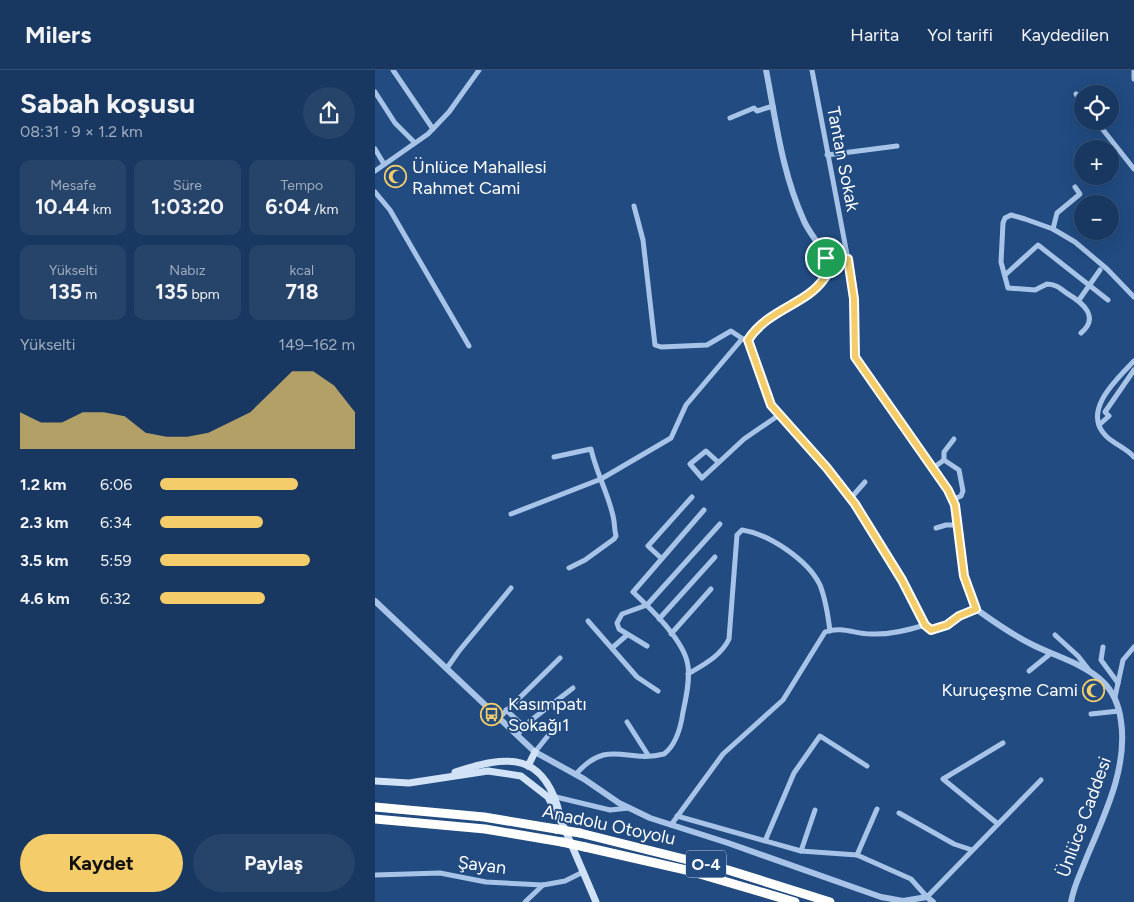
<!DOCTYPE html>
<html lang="tr">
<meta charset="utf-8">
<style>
body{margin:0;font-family:Figtree,sans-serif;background:#26436a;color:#f1f3f6;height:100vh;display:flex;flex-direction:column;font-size:19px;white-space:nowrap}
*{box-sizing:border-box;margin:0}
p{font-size:16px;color:#9facbd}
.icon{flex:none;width:28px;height:28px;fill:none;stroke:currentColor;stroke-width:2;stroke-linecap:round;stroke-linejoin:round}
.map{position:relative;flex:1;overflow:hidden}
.sheet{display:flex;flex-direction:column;background:#193861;width:375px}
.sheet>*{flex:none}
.controls{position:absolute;left:699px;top:15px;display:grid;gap:10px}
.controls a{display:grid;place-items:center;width:45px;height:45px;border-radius:50%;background:#193861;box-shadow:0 5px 20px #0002,0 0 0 1px #375276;font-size:25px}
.pin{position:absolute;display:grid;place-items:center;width:42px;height:42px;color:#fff;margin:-21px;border:2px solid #fff;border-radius:50%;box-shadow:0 1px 5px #0007}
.round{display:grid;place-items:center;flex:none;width:52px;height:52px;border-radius:26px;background:#26436a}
.overview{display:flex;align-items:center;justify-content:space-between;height:85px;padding:0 20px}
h1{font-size:28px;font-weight:700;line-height:38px}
.figures{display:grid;grid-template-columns:repeat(3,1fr);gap:8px;height:85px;padding:5px 20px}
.figures div{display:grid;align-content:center;border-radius:10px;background:#26436a;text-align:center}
.figures b{font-size:21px;font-weight:700}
.figures small{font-size:14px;font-weight:400}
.figures p{font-size:14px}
.chart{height:140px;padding:10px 20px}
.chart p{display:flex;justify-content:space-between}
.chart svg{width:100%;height:90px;margin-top:5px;fill:#f4cc69;opacity:.7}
.primary-button{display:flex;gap:10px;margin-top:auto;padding:10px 20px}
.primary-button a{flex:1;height:58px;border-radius:30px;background:#f4cc69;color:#111;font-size:20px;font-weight:700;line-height:58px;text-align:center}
.primary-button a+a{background:#26436a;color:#f1f3f6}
ul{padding:0 20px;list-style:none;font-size:16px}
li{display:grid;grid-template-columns:80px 60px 1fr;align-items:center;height:38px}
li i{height:12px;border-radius:6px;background:#f4cc69}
header{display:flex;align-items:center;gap:30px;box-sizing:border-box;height:70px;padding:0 25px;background:#193861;border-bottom:1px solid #375276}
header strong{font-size:24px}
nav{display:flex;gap:28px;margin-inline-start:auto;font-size:18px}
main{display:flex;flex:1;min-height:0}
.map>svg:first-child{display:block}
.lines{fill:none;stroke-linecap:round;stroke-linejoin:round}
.minor{stroke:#a7c4e8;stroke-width:5}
.tertiary{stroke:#a7c4e8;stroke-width:6}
.secondary{stroke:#d2e2f6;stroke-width:7}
.motorway{stroke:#fff;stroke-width:9}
.motorway-bridge{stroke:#fff;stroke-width:9}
.route-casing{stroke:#fff;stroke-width:10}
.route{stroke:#f4cc69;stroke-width:6}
.labels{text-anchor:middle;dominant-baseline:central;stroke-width:4;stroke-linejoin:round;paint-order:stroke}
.shield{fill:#214b81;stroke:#bcc9d9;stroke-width:1}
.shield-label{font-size:16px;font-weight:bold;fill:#fff}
.street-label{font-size:18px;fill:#fff;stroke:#214b81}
.poi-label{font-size:18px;fill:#fff;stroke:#214b81;text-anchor:start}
</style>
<header>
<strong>Milers</strong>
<nav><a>Harita</a><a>Yol tarifi</a><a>Kaydedilen</a></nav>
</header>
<main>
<section class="sheet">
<div class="overview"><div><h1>Sabah koşusu</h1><p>08:31 · 9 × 1.2 km</p></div><a class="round"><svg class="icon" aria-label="share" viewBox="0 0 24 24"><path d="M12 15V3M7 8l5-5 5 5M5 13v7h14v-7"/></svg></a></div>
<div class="figures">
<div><p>Mesafe</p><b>10.44<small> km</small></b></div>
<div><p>Süre</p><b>1:03:20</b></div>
<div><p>Tempo</p><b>6:04<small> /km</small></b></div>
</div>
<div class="figures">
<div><p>Yükselti</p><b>135<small> m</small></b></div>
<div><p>Nabız</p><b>135<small> bpm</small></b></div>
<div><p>kcal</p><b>718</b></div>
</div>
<div class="chart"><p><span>Yükselti</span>149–162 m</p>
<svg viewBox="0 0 160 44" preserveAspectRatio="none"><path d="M0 44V26L10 31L20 31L30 26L40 26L50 28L60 36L70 38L80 38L90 36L100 31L110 26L120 16L130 6L140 6L150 13L160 26V44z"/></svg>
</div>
<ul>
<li><b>1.2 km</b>6:06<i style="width:71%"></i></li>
<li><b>2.3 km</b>6:34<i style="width:53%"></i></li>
<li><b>3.5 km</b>5:59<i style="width:77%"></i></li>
<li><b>4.6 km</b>6:32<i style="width:54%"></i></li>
</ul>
<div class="primary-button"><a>Kaydet</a><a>Paylaş</a></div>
</section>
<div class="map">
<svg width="759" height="832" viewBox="0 0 759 832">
<rect width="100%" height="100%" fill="#214b81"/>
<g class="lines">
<g class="minor">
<polyline points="18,0 58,59"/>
<polyline points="437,0 474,195 479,229 480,287 573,420 580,435 589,506 601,539"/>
<polyline points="759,1 759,9"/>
<polyline points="0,22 20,53 39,72"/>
<polyline points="701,24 708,32"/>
<polyline points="355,48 379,38 382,41 398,36"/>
<polyline points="721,51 759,99"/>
<polyline points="0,79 9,94"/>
<polyline points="452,85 522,76"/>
<polyline points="0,101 53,64 74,42 104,0"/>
<polyline points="0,122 15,140 94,276"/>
<polyline points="259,136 268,170 280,275 286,277 332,275 356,261 368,269"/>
<polyline points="678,159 682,143 705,124 700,117"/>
<polyline points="630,205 663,175 733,230"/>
<polyline points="704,230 725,200"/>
<path d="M706,263C725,247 708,233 693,224C686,219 681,214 672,214L660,220L633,218L626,192L628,153L630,148L636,145L650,149L678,159L700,172L732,199L759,227"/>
<path d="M759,291C742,309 706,341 731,366C739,374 751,378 759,387"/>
<polyline points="724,355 734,346 730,342 759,300"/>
<path d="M179,387L216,379C221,402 233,423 238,446C240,453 239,459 241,466L239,469L210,490L194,498"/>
<polyline points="343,392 331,381 315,394 327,408 369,369 404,345"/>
<polyline points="558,398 569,390"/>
<polyline points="475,429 490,412"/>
<polyline points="577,430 586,426 588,421 584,400 569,390 569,382 579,369"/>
<polyline points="136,444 226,409 296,368 311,335 367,269"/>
<polyline points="561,458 571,455 582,455"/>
<polyline points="286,488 273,476 317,427"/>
<polyline points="284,549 340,487"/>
<polyline points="213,551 262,607 283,621"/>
<polyline points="296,564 336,519"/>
<polyline points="680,565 703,586 714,600"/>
<polyline points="272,576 244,559 242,553 247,544 272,535 345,454"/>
<polyline points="728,577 726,590 743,613"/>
<polyline points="237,578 252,565"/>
<polyline points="72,598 84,581 136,518"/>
<polyline points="654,601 675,584"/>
<path d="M313,604C328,595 346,586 354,569L362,465L367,460C394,464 433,490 445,515C451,530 453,545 455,561"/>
<polyline points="740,627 748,590 759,577"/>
<polyline points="131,640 150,657"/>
<polyline points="716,644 744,641"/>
<polyline points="125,647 185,588"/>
<polyline points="252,652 273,685"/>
<polyline points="142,665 155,651 198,618"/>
<polyline points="160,682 180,657"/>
<path d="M201,704C234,667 251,694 289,684C301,675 306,656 308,642C311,628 315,611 313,596C310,571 275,538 258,522L329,440"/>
<polyline points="181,727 235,740 254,738"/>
<polyline points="524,743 579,774 597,780"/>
<polyline points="302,746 426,781 482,785 536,809 552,827 666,710"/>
<polyline points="623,754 568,709 628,673"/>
<path d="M296,755L348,684L408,630L450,562C467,556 480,564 496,564C514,565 534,560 550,555"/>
<polyline points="390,771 419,703 445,666 492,696"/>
<polyline points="426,781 440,740"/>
<polyline points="482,785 502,739"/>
<polyline points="0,805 65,803 111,812 168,815 190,811 208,802"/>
<polyline points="150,832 168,815"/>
</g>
<g class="tertiary">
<path d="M391,0C401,51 407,103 429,151C436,168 461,189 449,209C438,227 401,240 384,255C380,259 377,265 373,270L396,335L452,398L480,434L527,510L550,555L556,560C572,557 586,546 601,539C619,552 636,564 656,574C679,586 708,593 727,611C738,621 744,636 746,651C753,698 729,746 711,789C705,805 699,815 696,832"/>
<polyline points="451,188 473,189"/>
<polyline points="0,531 160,682 209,709 244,733 275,748 353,773 506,827 528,831 552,827 558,832"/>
</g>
<g class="secondary">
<polyline points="153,696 160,682"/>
<path d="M80,702C133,685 169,681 185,745"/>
<polyline points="0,711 34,713 113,701 146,706 173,727 188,755 221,832"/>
</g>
<g class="motorway">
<polyline points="0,737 109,747 181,759"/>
<polyline points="0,749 110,759 187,772"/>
<polyline points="205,763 353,800 455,832"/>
<polyline points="210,777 311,800 420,832"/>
</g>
<g class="motorway-bridge">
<polyline points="181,759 205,763"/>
<polyline points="187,772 210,777"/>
</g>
</g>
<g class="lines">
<defs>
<path id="route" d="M451,188L473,189L479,229L480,287L573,420L580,435L589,506L601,539L584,546L572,555L556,560L550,555L527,510L480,434L452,398L396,335L373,270C393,239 430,235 448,210C454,203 453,196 451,188Z"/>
</defs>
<use href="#route" class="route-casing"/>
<use href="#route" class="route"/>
</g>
<defs>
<symbol id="mosque-ring" viewBox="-11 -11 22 22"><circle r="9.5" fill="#214b81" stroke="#f4cc69" stroke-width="1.5"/><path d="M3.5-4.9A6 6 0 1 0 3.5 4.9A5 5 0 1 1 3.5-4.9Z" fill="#f4cc69"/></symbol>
<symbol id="bus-ring" viewBox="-11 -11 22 22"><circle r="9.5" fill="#214b81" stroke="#f4cc69" stroke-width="1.5"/><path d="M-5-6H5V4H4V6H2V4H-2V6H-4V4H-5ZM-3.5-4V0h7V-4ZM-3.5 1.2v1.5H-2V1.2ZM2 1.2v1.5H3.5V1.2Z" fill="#f4cc69"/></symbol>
</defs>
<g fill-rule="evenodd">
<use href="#mosque-ring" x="8" y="94" width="25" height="25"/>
<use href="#mosque-ring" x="706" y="608" width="25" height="25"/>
<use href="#bus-ring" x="104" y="632" width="25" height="25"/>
</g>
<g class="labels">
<rect class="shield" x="311" y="780.5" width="40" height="27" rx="4"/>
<g class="shield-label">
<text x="331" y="794">O-4</text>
</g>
<g class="street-label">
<text transform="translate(468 89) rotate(79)">Tantan Sokak</text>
<text transform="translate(709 747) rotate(-70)">Ünlüce Caddesi</text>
<text transform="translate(234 755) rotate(12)">Anadolu Otoyolu</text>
<text transform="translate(107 795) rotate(7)">Şayan</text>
</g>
<g class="poi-label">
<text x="37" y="97">Ünlüce Mahallesi<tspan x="37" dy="21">Rahmet Cami</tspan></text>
<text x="703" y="620" text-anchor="end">Kuruçeşme Cami</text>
<text x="133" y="634">Kasımpatı<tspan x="133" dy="21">Sokağı1</tspan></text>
</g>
</g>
</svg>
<div class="controls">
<a><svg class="icon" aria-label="locate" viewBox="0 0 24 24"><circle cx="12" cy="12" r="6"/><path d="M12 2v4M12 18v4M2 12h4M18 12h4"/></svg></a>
<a>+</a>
<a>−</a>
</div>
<div class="pin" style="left:451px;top:188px;background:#1e9e55"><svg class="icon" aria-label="arrive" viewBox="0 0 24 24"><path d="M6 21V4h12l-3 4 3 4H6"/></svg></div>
</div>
</main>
